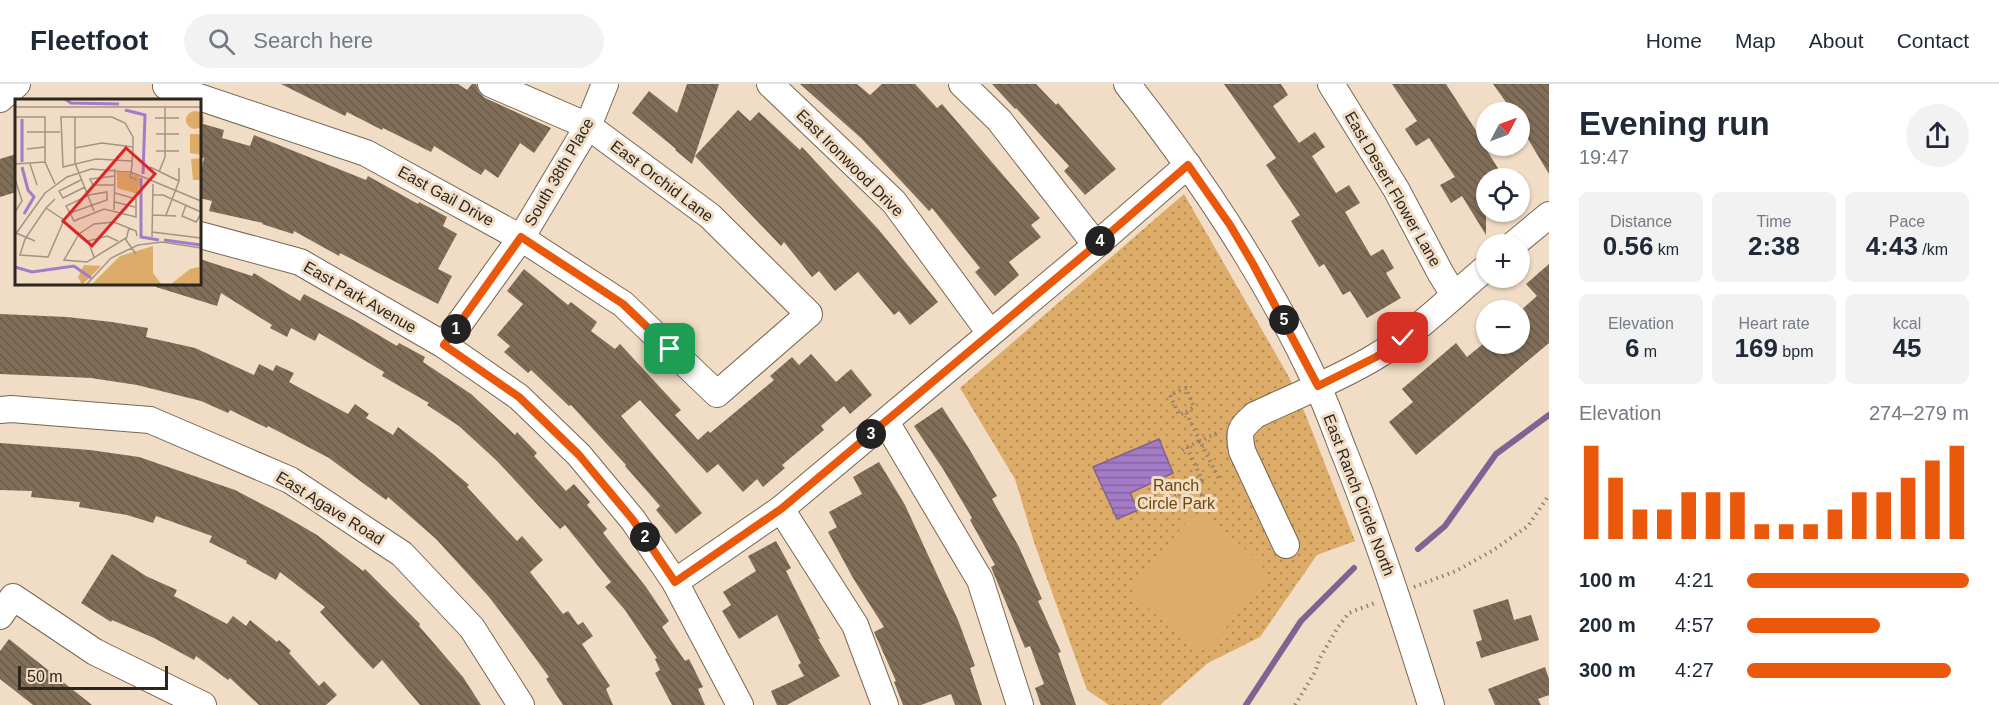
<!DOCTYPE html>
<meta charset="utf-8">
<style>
body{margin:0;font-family:Helvetica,sans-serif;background:#f2f2f3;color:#1f2937;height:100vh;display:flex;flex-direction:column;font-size:22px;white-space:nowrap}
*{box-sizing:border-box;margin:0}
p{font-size:20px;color:#747a83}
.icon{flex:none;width:33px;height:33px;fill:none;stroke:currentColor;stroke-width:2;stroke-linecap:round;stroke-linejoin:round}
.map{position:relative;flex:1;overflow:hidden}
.drawer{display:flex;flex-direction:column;background:#fff;width:450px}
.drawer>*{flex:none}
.needle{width:39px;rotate:49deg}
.fabs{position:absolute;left:1476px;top:18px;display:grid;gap:12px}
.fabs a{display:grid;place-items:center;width:54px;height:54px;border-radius:50%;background:#fff;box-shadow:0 2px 4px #0004;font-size:30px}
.scale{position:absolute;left:18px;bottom:15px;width:150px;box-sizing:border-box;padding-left:6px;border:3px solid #2d261d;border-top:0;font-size:16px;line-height:21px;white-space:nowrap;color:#2d261d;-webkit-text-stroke:4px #f1ddc5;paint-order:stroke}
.pin{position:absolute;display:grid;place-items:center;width:51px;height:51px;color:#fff;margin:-26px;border-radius:12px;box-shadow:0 3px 9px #0006}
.km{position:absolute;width:30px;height:30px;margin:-15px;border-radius:50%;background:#222;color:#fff;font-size:16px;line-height:30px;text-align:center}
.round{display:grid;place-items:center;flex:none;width:63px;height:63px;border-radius:32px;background:#f2f2f3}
.overview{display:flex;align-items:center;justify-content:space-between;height:102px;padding:0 30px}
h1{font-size:33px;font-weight:800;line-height:45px}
.figures{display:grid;grid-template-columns:repeat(3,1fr);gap:9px;height:102px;padding:6px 30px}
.figures div{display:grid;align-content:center;border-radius:9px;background:#f2f2f3;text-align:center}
.figures b{font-size:26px;font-weight:800}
.figures small{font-size:16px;font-weight:400}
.figures p{font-size:16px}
.chart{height:168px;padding:12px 30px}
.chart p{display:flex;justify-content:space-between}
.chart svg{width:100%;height:108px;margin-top:6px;stroke:#ea580c;stroke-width:6}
ul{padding:0 30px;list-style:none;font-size:20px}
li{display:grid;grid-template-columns:96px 72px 1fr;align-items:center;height:45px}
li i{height:15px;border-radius:8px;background:#ea580c}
header{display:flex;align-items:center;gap:36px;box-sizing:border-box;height:84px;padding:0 30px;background:#fff;border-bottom:2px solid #e0e1e3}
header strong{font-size:28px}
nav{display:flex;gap:33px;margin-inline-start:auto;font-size:21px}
.search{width:420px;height:54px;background:#f2f2f3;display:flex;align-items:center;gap:15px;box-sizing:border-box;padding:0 21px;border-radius:33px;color:#747a83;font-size:22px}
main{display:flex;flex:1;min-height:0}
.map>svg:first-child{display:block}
.grass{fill:url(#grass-dots)}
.garden{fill:#deac69}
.water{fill:url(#water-rules);stroke:#806293;stroke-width:1.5}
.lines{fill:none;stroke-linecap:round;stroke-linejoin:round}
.stream{stroke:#806293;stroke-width:6}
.building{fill:url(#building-back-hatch)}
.minor-casing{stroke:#786751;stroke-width:28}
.path{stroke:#8d8070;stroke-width:4;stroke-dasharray:1.5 4.5;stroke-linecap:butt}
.minor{stroke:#fff;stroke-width:26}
.route-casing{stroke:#fff;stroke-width:12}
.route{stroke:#ea580c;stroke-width:8}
.labels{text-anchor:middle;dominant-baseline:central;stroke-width:6;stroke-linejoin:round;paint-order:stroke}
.street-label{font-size:16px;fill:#2d261d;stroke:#f1ddc5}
.park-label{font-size:16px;fill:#6e480a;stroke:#f1ddc5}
.inset-river{fill:none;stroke:#a47bc6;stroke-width:3}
.inset-road{fill:none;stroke:#a39482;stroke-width:1.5}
.view{fill:#d62828;fill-opacity:0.15;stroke:#d62828;stroke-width:3}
.inset-edge{fill:none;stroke:#2d261d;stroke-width:3}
</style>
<header>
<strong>Fleetfoot</strong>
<div class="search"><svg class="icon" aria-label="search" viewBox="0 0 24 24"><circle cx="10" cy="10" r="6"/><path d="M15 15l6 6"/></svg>Search here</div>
<nav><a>Home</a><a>Map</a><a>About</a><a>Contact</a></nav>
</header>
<main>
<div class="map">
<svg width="1549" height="621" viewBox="0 0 1549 621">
<defs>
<pattern id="grass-dots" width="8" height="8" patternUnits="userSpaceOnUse" patternTransform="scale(1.5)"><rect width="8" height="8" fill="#deac69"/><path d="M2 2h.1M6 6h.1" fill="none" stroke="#b48c56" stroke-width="1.8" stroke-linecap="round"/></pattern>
<pattern id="water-rules" width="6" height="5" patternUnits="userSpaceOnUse" patternTransform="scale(1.5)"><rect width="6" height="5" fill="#a47bc6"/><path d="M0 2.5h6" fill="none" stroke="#8665a0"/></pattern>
<pattern id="building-back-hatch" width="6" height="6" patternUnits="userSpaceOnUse" patternTransform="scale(1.5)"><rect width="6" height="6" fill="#806e59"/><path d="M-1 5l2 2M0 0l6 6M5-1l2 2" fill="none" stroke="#695a49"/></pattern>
</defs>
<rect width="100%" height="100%" fill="#f1ddc5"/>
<polygon class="grass" points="1184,110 1289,293 1305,329 1355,457 1317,471 1260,553 1208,579 1160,621 1109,621 1087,606 1034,458 1015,395 960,304"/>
<polygon class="garden" points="1204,429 1262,480 1264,495 1208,567 1196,565 1135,513 1134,501 1191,433"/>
<polygon class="water" points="1159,355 1173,389 1130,409 1138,426 1117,435 1093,383"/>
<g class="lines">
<g class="stream">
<polyline points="1418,465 1445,442 1496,370 1549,331"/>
<polyline points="1246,621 1301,537 1354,484"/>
</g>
</g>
<g class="building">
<polygon points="281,0 458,0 467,6 472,0 476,0 479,8 485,14 551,44 534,69 520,59 498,94 485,85 481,91 434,62 431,68 383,44 382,46 347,28 345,32"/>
<polygon points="687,0 719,0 692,80 675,66 676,65 632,29 649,7 677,29"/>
<polygon points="800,0 857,0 870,11 882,0 915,0 937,24 942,20 1040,134 1031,141 1041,153 1009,178 1019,191 995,212 975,188 980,184 932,124 929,127 861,54"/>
<polygon points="992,0 1036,0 1056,21 1058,19 1116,85 1085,111 1064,87 1069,82 1016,24 1015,25"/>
<polygon points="1224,0 1281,0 1288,11 1273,22 1299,59 1315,48 1325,63 1312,72 1336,109 1349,101 1360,119 1345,128 1371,172 1383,165 1394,184 1386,189 1401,214 1367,234 1350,207 1343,211 1324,180 1319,183 1291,137 1300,131 1266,81 1276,74"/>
<polygon points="1392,0 1446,0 1484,59 1483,60 1504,94 1486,94 1486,151 1462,112 1451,119 1440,101 1455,93 1429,54 1416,62 1405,45 1417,37"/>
<polygon points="1493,0 1549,0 1549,90 1520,42 1520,28 1513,28"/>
<polygon points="738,26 750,37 759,28 800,66 802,63 879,146 938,218 910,241 899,227 894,231 858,188 835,207 819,187 812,193 784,158 781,162 695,72"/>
<polygon points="200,39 224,46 222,54 250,62 254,51 366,96 368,92 418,120 419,118 447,133 443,142 457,150 438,185 452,192 438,220 340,169 339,172 294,147 293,150 262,140 263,139 209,127 212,117 200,114 200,93 204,74 200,73"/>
<polygon points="16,70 16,108 0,113 0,75"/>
<polygon points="200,175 252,192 254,189 300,217 304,210 353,236 397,262 399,259 425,273 423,278 471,310 515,351 517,348 537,369 534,372 566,407 574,400 590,418 587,421 607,445 603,449 646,503 669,537 662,543 685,577 689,575 703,603 698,605 705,621 672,621 655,589 660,586 655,575 657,574 625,526 605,503 611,498 565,441 560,445 497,377 459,342 427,321 429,319 382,292 384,288 319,249 315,257 291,244 287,253 270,244 272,241 221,209 217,222 156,203 156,200 200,200"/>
<polygon points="1549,180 1549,259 1416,371 1389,338 1413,318 1402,305 1456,259 1467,273 1483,260 1520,260 1520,227 1537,212 1526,200"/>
<polygon points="524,185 568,221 571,218 597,238 591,247 615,265 620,260 681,326 675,331 698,356 708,347 710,349 774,296 770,292 792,273 799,281 811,270 836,298 851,285 872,311 850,330 844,322 821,342 824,346 782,381 785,384 763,403 757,395 743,408 718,380 707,389 640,316 621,332 702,429 676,450 656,426 660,422 625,382 626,381 571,321 569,322 531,286 528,289 504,268 510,262 497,251 523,220 507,207"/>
<polygon points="0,230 67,233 112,238 148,244 146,253 195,264 254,291 259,280 273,287 276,281 294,289 289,298 348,330 355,320 369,330 366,334 393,351 398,343 433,370 469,401 467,403 517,457 522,452 543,476 530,488 563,530 568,527 578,541 583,538 593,552 582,560 610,602 606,605 613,621 563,621 546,595 549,593 519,552 489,513 436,455 388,413 386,416 329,374 268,342 267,344 230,326 228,329 201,317 137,301 91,294 0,290"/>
<polygon points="942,323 968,363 997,412 992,415 1019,463 1042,515 1038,517 1061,568 1058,569 1076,621 1041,621 1035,604 1044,600 1030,562 1025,564 991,483 995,481 970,436 972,434 943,385 914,342"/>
<polygon points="0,359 90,366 139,373 235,406 281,430 317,451 363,487 365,485 420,540 419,542 463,593 481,621 420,621 382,576 373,585 320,528 325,523 280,488 276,496 246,479 247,477 209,458 212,452 156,432 153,439 127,431 79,423 80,418 31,413 32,407 0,406"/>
<polygon points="879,378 905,421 958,536 975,582 970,584 982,621 955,621 951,610 921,621 903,621 894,598 896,597 874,548 884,543 853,494 828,448 837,443 829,428 862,410 853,393"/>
<polygon points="776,457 791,484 786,487 820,555 818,555 840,592 787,621 777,621 771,607 804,592 798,581 801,579 777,531 739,555 722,527 731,521 723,508 756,487 748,472"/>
<polygon points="112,470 146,492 177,506 174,512 227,540 233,532 246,542 250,536 277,558 279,556 291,567 289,569 319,602 324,597 337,611 326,621 259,621 230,594 228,596 196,572 194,576 154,554 112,536 111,538 81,519"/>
<polygon points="1508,515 1514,536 1531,531 1539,556 1481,574 1476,558 1482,556 1473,526"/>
<polygon points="9,555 92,621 33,621 0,595 0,567"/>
<polygon points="1545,583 1549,595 1549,611 1538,615 1541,621 1495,621 1488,605"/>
</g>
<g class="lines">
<defs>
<g id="minor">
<polyline points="770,0 894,118 990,249"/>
<polyline points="962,0 999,36 1096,161"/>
<path d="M1127,0C1201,94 1266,191 1316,299C1326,320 1334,342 1342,363C1376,447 1404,534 1431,621"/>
<polyline points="1331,0 1396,105 1441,190 1454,211"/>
<polyline points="166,2 366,69 521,154 623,220 717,310 809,230 710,132 588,42 491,0"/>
<polyline points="0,15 17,0"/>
<polyline points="200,151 300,178 444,261 519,313 579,371 633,436 675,498 740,621"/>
<polyline points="1514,160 1549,131"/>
<polyline points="444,261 521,154 588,42 605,0"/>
<polyline points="0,326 11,325 150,336 290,396 402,470 472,544 521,621"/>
<polyline points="886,338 980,496 1020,621"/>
<polyline points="781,425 855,541 885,621"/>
<path d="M1286,461L1242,367C1238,346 1240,345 1255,331C1295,312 1337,296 1375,273C1416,249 1450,214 1486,184"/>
<polyline points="675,498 781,425 1096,161 1188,81"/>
<polyline points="0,532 13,513 95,568 203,621"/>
</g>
</defs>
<use href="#minor" class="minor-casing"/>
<g class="path">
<polyline points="1186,328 1194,323 1186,304 1170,311 1179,331 1186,328 1200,357 1219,348"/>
<polyline points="1187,363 1200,357 1219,395"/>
<polyline points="1182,366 1187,363 1202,396 1173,411 1176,415 1196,406 1199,410 1209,413"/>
<polyline points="1414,503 1456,487 1492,467 1528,442 1549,411"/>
<polyline points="1295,621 1315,588 1320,574 1338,543 1349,529 1377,518"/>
</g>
<use href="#minor" class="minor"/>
</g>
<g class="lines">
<defs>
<polyline id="route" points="670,265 623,220 521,153 444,261 519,313 579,371 633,436 675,498 781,425 1096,161 1188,81 1230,141 1253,180 1318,302 1376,273 1403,254"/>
</defs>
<use href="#route" class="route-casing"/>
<use href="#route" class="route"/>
</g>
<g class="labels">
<g class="street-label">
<text transform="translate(850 79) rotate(45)">East Ironwood Drive</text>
<text transform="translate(559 88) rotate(-60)">South 38th Place</text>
<text transform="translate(662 97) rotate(37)">East Orchid Lane</text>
<text transform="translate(1393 105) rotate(60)">East Desert Flower Lane</text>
<text transform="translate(446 112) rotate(29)">East Gail Drive</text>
<text transform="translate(360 213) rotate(30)">East Park Avenue</text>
<text transform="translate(1359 411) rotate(69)">East Ranch Circle North</text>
<text transform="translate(330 424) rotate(32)">East Agave Road</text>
</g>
<g class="park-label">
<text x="1176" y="401">Ranch<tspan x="1176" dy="18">Circle Park</tspan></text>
</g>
</g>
<g transform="translate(15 15)">
<rect width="186" height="186" fill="#f1ddc5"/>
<path d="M102,71L125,77L123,95L102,89ZM138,147V174L147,186H76L105,157ZM69,166L86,167L67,186L63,178ZM184,168V186H155L175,170Z" fill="#deac69"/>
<path d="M171 21a9 9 0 1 1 18 0a9 9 0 1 1-18 0ZM175,35H186V56L175,54ZM186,59V81H178L176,60ZM115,160L123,173L113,178L117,186H101V180L108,177L102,168Z" fill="#deac69"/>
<path class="inset-river" d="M50,0L56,4L104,5M110,11L130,16L128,75M7,63V20M7,68L13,91L19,98L9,115M126,79V138L144,141M149,141L186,146M0,168L17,173L59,167L76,179"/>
<path class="inset-road" d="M0,8H186M0,18H30V63L40,85M60,18V64L79,112M140,19H164M12,33H45M141,35H164M60,49L87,44L118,48M12,50L30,48M141,52H164M117,62L81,60L48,68L46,18H97L110,24L118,38V48L117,65V67L115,78L122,81M0,65L30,63M15,65L22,86M135,68L164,82M144,73L150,58V8M0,80L7,102L0,113M66,81L44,92L48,99L70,88M100,86H78L75,80L100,77M138,96H148L186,113M100,103L120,108M171,106L167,117L181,123L186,115M31,109L49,121L33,158L5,156L10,140L31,109L40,100M99,111L100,70M55,114L92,101V93L74,96L51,107L55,114L59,122L89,110L121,118V100L100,94M137,116L161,117M151,116L164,82V69M114,129L111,141L121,155M137,133L186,139M1,134L20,142M0,136L30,94L52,78L76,70L116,73L186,102M137,138L138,85M111,139L72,163L49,161L64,135L79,125L99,123L121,132L122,137M79,158L73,142L92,137L103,142M71,186L96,159L123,146L147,143L186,149"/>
<path class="view" d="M111,49L140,75L77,147L48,122Z"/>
<rect width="186" height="186" class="inset-edge"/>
</g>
</svg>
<div class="fabs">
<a><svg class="needle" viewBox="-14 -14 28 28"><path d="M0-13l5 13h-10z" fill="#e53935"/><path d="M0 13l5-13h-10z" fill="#747a83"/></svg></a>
<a><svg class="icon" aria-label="locate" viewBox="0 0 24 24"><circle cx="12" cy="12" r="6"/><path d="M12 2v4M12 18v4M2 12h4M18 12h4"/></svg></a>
<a>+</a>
<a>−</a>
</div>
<div class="scale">50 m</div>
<div class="pin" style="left:670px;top:265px;background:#1e9e55"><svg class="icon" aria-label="arrive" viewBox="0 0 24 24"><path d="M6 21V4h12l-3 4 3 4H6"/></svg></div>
<div class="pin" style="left:1403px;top:254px;background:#d93025"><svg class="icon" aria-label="check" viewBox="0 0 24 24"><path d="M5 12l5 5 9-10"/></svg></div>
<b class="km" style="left:456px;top:245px">1</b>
<b class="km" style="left:645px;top:453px">2</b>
<b class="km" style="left:871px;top:350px">3</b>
<b class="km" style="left:1100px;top:157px">4</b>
<b class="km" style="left:1284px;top:236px">5</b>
</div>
<section class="drawer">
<div class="overview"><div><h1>Evening run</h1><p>19:47</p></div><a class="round"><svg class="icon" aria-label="share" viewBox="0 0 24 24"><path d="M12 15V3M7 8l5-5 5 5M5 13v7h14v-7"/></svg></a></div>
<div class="figures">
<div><p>Distance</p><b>0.56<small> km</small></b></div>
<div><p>Time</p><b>2:38</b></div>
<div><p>Pace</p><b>4:43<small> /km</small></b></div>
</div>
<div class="figures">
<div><p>Elevation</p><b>6<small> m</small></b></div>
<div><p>Heart rate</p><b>169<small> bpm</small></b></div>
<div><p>kcal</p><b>45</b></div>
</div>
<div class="chart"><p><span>Elevation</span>274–279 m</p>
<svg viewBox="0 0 160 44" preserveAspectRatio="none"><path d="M5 44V6M15 44V19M25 44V32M35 44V32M45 44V25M55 44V25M65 44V25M75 44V38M85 44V38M95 44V38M105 44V32M115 44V25M125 44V25M135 44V19M145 44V12M155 44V6"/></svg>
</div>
<ul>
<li><b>100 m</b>4:21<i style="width:100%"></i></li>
<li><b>200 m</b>4:57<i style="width:60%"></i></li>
<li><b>300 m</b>4:27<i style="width:92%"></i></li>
</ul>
</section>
</main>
